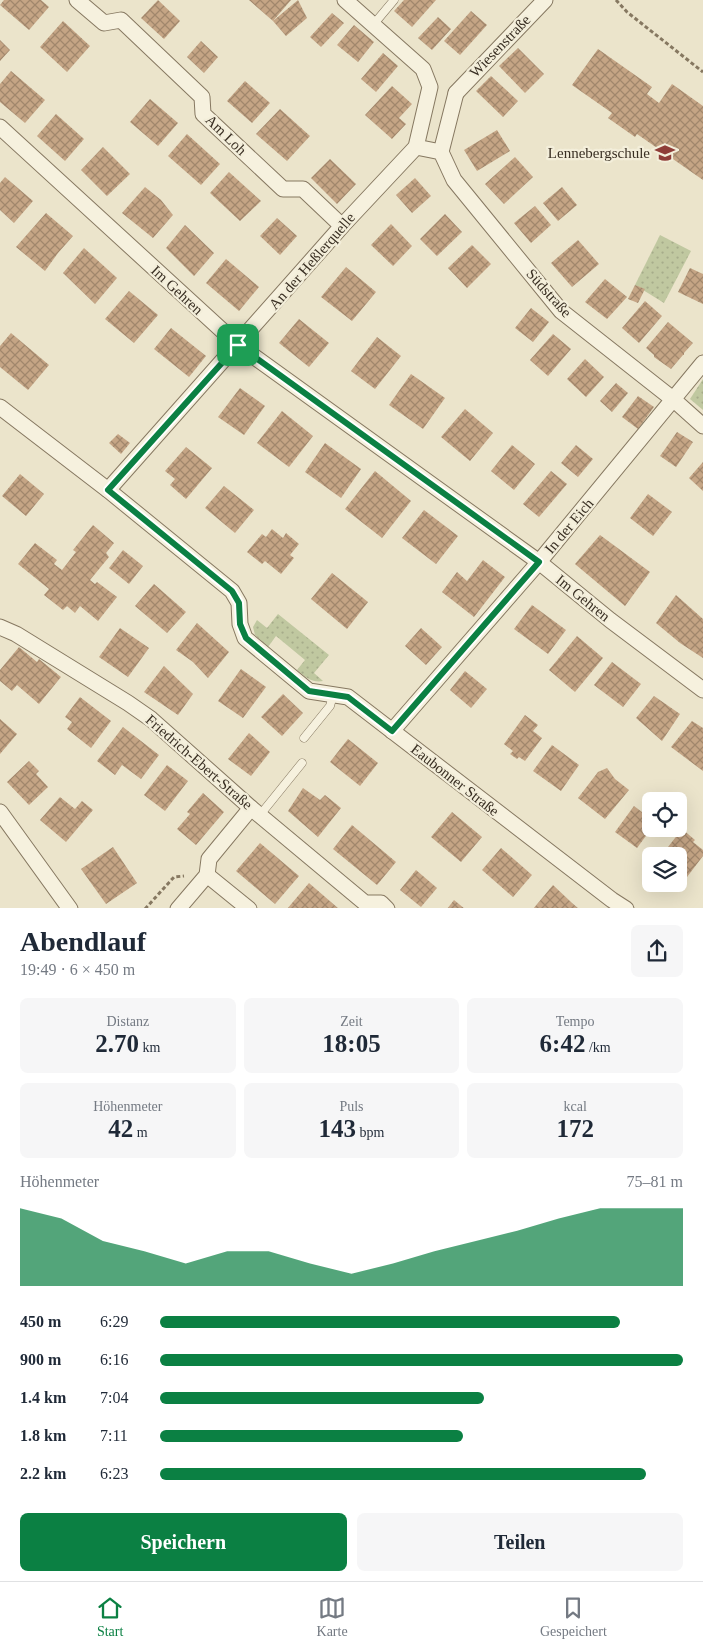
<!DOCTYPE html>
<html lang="de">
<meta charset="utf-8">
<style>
body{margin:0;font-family:Georgia,serif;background:#f6f6f7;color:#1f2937;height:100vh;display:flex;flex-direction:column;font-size:19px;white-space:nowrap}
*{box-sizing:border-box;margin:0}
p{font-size:16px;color:#747a83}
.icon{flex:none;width:28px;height:28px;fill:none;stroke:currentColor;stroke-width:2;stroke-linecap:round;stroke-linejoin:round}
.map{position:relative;height:908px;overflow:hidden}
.side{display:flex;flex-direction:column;background:#fff;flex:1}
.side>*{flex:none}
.tools{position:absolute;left:642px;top:792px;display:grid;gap:10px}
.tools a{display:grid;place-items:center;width:45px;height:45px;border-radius:8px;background:#fff;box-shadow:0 5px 20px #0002;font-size:25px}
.pin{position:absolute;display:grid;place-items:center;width:42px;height:42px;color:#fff;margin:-21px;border-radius:10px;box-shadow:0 2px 8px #0006}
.round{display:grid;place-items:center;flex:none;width:52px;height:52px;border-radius:8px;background:#f6f6f7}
.overview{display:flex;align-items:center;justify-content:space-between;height:85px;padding:0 20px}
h1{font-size:28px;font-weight:800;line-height:38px}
.figures{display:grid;grid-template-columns:repeat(3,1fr);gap:8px;height:85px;padding:5px 20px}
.figures div{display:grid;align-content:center;border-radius:8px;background:#f6f6f7;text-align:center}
.figures b{font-size:25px;font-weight:800}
.figures small{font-size:14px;font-weight:400}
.figures p{font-size:14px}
.chart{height:140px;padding:10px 20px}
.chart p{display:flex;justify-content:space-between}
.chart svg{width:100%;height:90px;margin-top:5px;fill:#0b8043;opacity:.7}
.action{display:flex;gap:10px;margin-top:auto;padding:10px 20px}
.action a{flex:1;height:58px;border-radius:8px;background:#0b8043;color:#fff;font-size:20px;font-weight:800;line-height:58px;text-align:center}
.action a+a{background:#f6f6f7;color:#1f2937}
ul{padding:0 20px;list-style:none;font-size:16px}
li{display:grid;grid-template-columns:80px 60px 1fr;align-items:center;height:38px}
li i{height:12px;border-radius:6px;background:#0b8043}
.tabs{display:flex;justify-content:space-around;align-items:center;height:70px;border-top:1px solid #e0e1e3;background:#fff;font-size:14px;color:#747a83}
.tabs a{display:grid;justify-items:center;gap:2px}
.tabs .on{color:#0b8043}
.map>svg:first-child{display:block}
.green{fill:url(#green-dots)}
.building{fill:url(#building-cross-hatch)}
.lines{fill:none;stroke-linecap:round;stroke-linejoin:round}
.lane-casing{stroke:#867861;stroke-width:9}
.street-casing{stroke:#867861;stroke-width:17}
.path{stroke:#867861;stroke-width:3;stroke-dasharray:4 2.5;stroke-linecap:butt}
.lane{stroke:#f6f1de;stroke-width:8}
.street{stroke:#f6f1de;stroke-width:15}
.route-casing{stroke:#fff;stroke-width:10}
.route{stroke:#0b8043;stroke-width:6}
.labels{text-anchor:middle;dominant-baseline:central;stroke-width:4.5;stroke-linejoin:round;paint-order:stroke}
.street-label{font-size:15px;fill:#392f23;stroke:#f3eeda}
.poi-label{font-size:15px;fill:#392f23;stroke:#f3eeda;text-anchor:end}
</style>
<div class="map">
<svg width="703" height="909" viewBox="0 0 703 909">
<defs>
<pattern id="green-dots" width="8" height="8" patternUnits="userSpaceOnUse" patternTransform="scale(1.25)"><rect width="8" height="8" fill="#c0c8a0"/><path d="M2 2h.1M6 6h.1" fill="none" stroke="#a6ac8a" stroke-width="1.8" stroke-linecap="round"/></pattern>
<pattern id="building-cross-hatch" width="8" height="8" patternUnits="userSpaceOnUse" patternTransform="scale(1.25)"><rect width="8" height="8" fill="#c5a585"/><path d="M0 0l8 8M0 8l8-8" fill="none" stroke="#a1876c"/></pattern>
</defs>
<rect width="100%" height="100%" fill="#ebe4cb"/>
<g class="green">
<polygon points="660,235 691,251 664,303 635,285"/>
<polygon points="703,379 703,410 690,399"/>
<path d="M278,614L329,655L314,673L323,681C312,683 305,677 297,670L305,660L276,636L268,647L255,635L253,627L257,620L267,628Z"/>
</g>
<g class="building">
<polygon points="4,0 41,0 49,7 29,30 0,5"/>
<polygon points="158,0 180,21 164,39 141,18"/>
<polygon points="249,0 291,0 273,21 298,0 307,18 286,36 273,21"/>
<polygon points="404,0 436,0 412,27 394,11"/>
<polygon points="471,11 487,25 460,55 444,41"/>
<polygon points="332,13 344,23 321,47 310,37"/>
<polygon points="438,17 451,29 432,50 418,38"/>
<polygon points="63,21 90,46 67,72 40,47"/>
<polygon points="354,25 374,42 358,62 337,45"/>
<polygon points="0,40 10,50 0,61"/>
<polygon points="201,41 218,57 204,73 187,57"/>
<polygon points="518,48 544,74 525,93 499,66"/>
<polygon points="598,49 652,87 647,94 659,103 672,84 703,106 703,180 637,134 635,137 608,118 612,113 572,85"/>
<polygon points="383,53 398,66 376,92 361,79"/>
<polygon points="11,71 45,100 25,123 0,102 0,84"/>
<polygon points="491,76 518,101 503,117 476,91"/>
<polygon points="245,81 270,103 252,123 227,101"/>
<polygon points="392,86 412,104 399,118 406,124 392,139 365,115"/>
<polygon points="150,99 178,123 158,146 130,122"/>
<polygon points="280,109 310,136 287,161 256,134"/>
<polygon points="56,114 84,139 65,161 37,136"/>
<polygon points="497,130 510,151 477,171 464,150"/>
<polygon points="187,134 220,164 201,185 168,156"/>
<polygon points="103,147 130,174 107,196 81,170"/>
<polygon points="515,157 533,177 504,204 485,184"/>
<polygon points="330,159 356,184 337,204 311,178"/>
<polygon points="229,172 261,201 240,221 210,193"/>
<polygon points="5,177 33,201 14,223 0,210 0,183"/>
<polygon points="415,178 431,196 412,213 396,195"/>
<polygon points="145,187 161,200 173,215 153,238 122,213"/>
<polygon points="562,187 577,205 558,221 543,203"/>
<polygon points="535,206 551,225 531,243 514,223"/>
<polygon points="46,213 73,236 58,253 45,271 16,247"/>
<polygon points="445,214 462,232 437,256 420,239"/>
<polygon points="277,218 297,236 280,255 260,236"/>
<polygon points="391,224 412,246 393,266 371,245"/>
<polygon points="185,225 214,253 194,276 166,248"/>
<polygon points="578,240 599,264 572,287 551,263"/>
<polygon points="472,245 491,264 467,288 448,268"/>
<polygon points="84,248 117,278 95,304 63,273"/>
<polygon points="226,259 259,287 239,311 206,283"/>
<polygon points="346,267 376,292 352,321 321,297"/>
<polygon points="690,268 703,274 703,304 678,292"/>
<polygon points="605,279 627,297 607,319 585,302"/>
<polygon points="635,285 645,289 638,303 628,299"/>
<polygon points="129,291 158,315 134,343 105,319"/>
<polygon points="645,301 662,316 639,343 622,328"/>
<polygon points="531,308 549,322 533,342 515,328"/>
<polygon points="299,319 329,343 309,367 279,343"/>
<polygon points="668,322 693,343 684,353 684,355 683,355 671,369 654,357 654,355 646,348"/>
<polygon points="171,328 206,356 189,377 154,349"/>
<polygon points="11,333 49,365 28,390 0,367 0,346"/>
<polygon points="553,334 571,349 548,376 530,360"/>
<polygon points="377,337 401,356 375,389 351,371"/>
<polygon points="585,359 604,377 586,397 567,379"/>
<polygon points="411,374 445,398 423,429 389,405"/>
<polygon points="616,383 628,393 612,412 600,401"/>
<polygon points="240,388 265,406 244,435 218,417"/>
<polygon points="638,396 654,407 638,429 622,417"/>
<polygon points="465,409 493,433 470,461 441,437"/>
<polygon points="282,411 313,436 289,467 257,443"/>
<polygon points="677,432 693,442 676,467 660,456"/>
<polygon points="118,434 130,443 121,454 109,443"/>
<polygon points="325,443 361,469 341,498 305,472"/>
<polygon points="512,445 535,464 514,490 491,471"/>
<polygon points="576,445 593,459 578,477 561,463"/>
<polygon points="186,447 212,468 186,499 170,485 175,479 165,471"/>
<polygon points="703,462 703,491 689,478"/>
<polygon points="375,471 411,501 382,538 345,509"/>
<polygon points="551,471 567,484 539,517 523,504"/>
<polygon points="20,474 44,494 26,516 2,496"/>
<polygon points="224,486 254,510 235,533 205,508"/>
<polygon points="648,494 672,512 653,536 630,518"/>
<polygon points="424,510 458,536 436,564 402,538"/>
<polygon points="93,525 114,543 106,553 109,557 90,580 95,584 97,582 117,597 98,621 80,606 75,613 67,606 63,610 44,595 49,589 18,564 35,543 57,560 54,564 62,570 76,552 73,550"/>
<polygon points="272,529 283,538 286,533 299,544 290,555 294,558 281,574 265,561 262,564 247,552 262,534 266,537"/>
<polygon points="600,535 650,572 625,606 575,564"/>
<polygon points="123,550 143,566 129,584 109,568"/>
<polygon points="483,560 505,577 474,617 442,592 457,572 467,581"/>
<polygon points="332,573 368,602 347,629 311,599"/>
<polygon points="154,584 186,612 167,633 135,606"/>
<polygon points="676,595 703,619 703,658 680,643 656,623"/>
<polygon points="532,605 566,630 548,654 514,629"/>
<polygon points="197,623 229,652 208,678 193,662 176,650"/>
<polygon points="120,628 149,648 128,677 99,657"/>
<polygon points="421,628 442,647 426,665 405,646"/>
<polygon points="577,636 603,658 575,692 549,670"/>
<polygon points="19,647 37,662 39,659 61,677 39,704 17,685 12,691 0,681 0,670"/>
<polygon points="612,662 641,684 623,707 594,685"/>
<polygon points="164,666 193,694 178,715 144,692"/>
<polygon points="241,669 266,687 243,718 218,701"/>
<polygon points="465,671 487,689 471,708 450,690"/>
<polygon points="283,694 303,713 282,736 261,717"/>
<polygon points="654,696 680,714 662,741 636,718"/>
<polygon points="80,697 111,721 91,748 67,729 72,722 65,717"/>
<polygon points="525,715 538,725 533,731 542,738 525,761 519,757 517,759 510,754 513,751 504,744"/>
<polygon points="0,719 17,734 0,754"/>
<polygon points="692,721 703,728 703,771 671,747"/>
<polygon points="123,727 159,755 141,779 122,765 115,775 97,761"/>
<polygon points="249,733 270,752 251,776 228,759"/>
<polygon points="348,739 378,763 360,786 330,762"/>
<polygon points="552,745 579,765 561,791 533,771"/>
<polygon points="29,761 39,771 36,774 48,787 29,805 7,782"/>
<polygon points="167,765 188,781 165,811 144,795"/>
<polygon points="607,768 615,779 629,790 605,819 578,798 598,772"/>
<polygon points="303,788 320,800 325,795 341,808 318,837 288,811"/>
<polygon points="203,793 224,812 196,845 177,829 190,814 187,812"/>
<polygon points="60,797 75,809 82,801 93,810 66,842 40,820"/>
<polygon points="634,806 651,819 651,829 637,848 615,832"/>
<polygon points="452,812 482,837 461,862 431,837"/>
<polygon points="352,825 396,862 377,885 333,849"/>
<polygon points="682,829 695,840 693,842 703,850 703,856 687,877 679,870 679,856 661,856"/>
<polygon points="260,843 299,876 275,904 236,871"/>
<polygon points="113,847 137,883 106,904 81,869"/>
<polygon points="501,848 532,875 513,897 482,870"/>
<polygon points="416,870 437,888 421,907 400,890"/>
<polygon points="309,883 339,909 287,909"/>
<polygon points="553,885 572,903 579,909 533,909"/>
<polygon points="454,900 465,909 447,909"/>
</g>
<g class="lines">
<defs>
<g id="lane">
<polyline points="373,25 394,0"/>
<polyline points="304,738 330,706 333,695"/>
<polyline points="260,815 302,763"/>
</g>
<g id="street">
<polyline points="77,0 104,23 121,20 202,97 203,114 283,189 303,189 342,226"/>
<polyline points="456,93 545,0"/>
<polyline points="0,127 238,345 539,562 610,620 703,690"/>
<polyline points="416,147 441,152 454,180 561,311 674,400 703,426"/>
<polyline points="441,152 456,93"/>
<polyline points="0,407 108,490 232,591 239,603 240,624 245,638 309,691 348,697 612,900 626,909"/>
<polyline points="108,490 342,226 416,147 430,87 423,69 345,0"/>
<polyline points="0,627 16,634 128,703 151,719 251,808 365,903 381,903 387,909"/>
<polyline points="392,731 539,562 703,363"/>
<polyline points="0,812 70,909"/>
<polyline points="207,875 249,909"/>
<polyline points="178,909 207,875 209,859 251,808"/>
</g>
</defs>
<use href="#lane" class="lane-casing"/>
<use href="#street" class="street-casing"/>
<g class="path">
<polyline points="616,0 627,12 703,72"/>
<polyline points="145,909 174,877 184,876"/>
</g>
<use href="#lane" class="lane"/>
<use href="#street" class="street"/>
</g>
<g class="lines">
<defs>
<polygon id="route" points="238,345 539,562 392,731 348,697 309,691 246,638 240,624 239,603 232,591 108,490"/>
</defs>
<use href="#route" class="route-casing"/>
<use href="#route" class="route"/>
</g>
<defs>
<symbol id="school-bare" viewBox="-9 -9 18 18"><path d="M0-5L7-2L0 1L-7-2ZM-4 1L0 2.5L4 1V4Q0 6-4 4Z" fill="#8f3d37" stroke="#f3eeda" stroke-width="2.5" paint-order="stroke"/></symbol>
</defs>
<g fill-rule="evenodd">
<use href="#school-bare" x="651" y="139" width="28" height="28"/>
</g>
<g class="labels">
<g class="street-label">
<text transform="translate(500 46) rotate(-46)">Wiesenstraße</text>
<text transform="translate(226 135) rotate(44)">Am Loh</text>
<text transform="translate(312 261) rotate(-49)">An der Heßlerquelle</text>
<text transform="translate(177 290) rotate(43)">Im Gehren</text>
<text transform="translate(549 293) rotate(48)">Südstraße</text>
<text transform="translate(569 526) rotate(-50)">In der Eich</text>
<text transform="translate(583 598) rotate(39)">Im Gehren</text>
<text transform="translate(199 762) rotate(41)">Friedrich-Ebert-Straße</text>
<text transform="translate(455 780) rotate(38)">Eaubonner Straße</text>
</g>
<g class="poi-label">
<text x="650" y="153">Lennebergschule</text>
</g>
</g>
</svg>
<div class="tools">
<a><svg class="icon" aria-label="locate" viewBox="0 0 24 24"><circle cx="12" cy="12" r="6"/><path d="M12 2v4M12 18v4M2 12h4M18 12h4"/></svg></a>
<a><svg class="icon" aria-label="layers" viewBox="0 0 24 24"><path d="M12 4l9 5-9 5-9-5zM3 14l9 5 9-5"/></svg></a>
</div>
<div class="pin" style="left:238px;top:345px;background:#1e9e55"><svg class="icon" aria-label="arrive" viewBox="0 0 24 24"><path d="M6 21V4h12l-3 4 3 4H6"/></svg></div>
</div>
<section class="side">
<div class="overview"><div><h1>Abendlauf</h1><p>19:49 · 6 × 450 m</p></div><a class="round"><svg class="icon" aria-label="share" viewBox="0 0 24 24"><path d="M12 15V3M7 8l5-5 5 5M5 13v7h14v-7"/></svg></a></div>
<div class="figures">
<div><p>Distanz</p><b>2.70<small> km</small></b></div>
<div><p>Zeit</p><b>18:05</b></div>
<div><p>Tempo</p><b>6:42<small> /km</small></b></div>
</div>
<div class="figures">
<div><p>Höhenmeter</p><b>42<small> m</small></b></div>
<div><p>Puls</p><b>143<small> bpm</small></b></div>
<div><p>kcal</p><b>172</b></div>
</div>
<div class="chart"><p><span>Höhenmeter</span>75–81 m</p>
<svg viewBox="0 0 160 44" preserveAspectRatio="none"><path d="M0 44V6L10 11L20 22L30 27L40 33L50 27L60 27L70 33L80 38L90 33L100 27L110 22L120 17L130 11L140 6L150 6L160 6V44z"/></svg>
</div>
<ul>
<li><b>450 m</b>6:29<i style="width:88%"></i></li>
<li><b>900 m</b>6:16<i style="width:100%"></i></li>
<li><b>1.4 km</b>7:04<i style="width:62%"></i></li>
<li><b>1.8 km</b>7:11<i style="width:58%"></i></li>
<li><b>2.2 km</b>6:23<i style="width:93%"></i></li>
</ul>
<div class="action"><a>Speichern</a><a>Teilen</a></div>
</section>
<nav class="tabs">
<a class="on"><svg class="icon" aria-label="home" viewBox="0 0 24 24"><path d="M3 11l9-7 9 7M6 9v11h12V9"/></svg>Start</a>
<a><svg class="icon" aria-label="map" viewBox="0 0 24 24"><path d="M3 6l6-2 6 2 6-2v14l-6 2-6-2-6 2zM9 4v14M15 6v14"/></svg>Karte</a>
<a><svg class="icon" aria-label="saved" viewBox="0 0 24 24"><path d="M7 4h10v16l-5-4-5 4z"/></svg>Gespeichert</a>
</nav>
